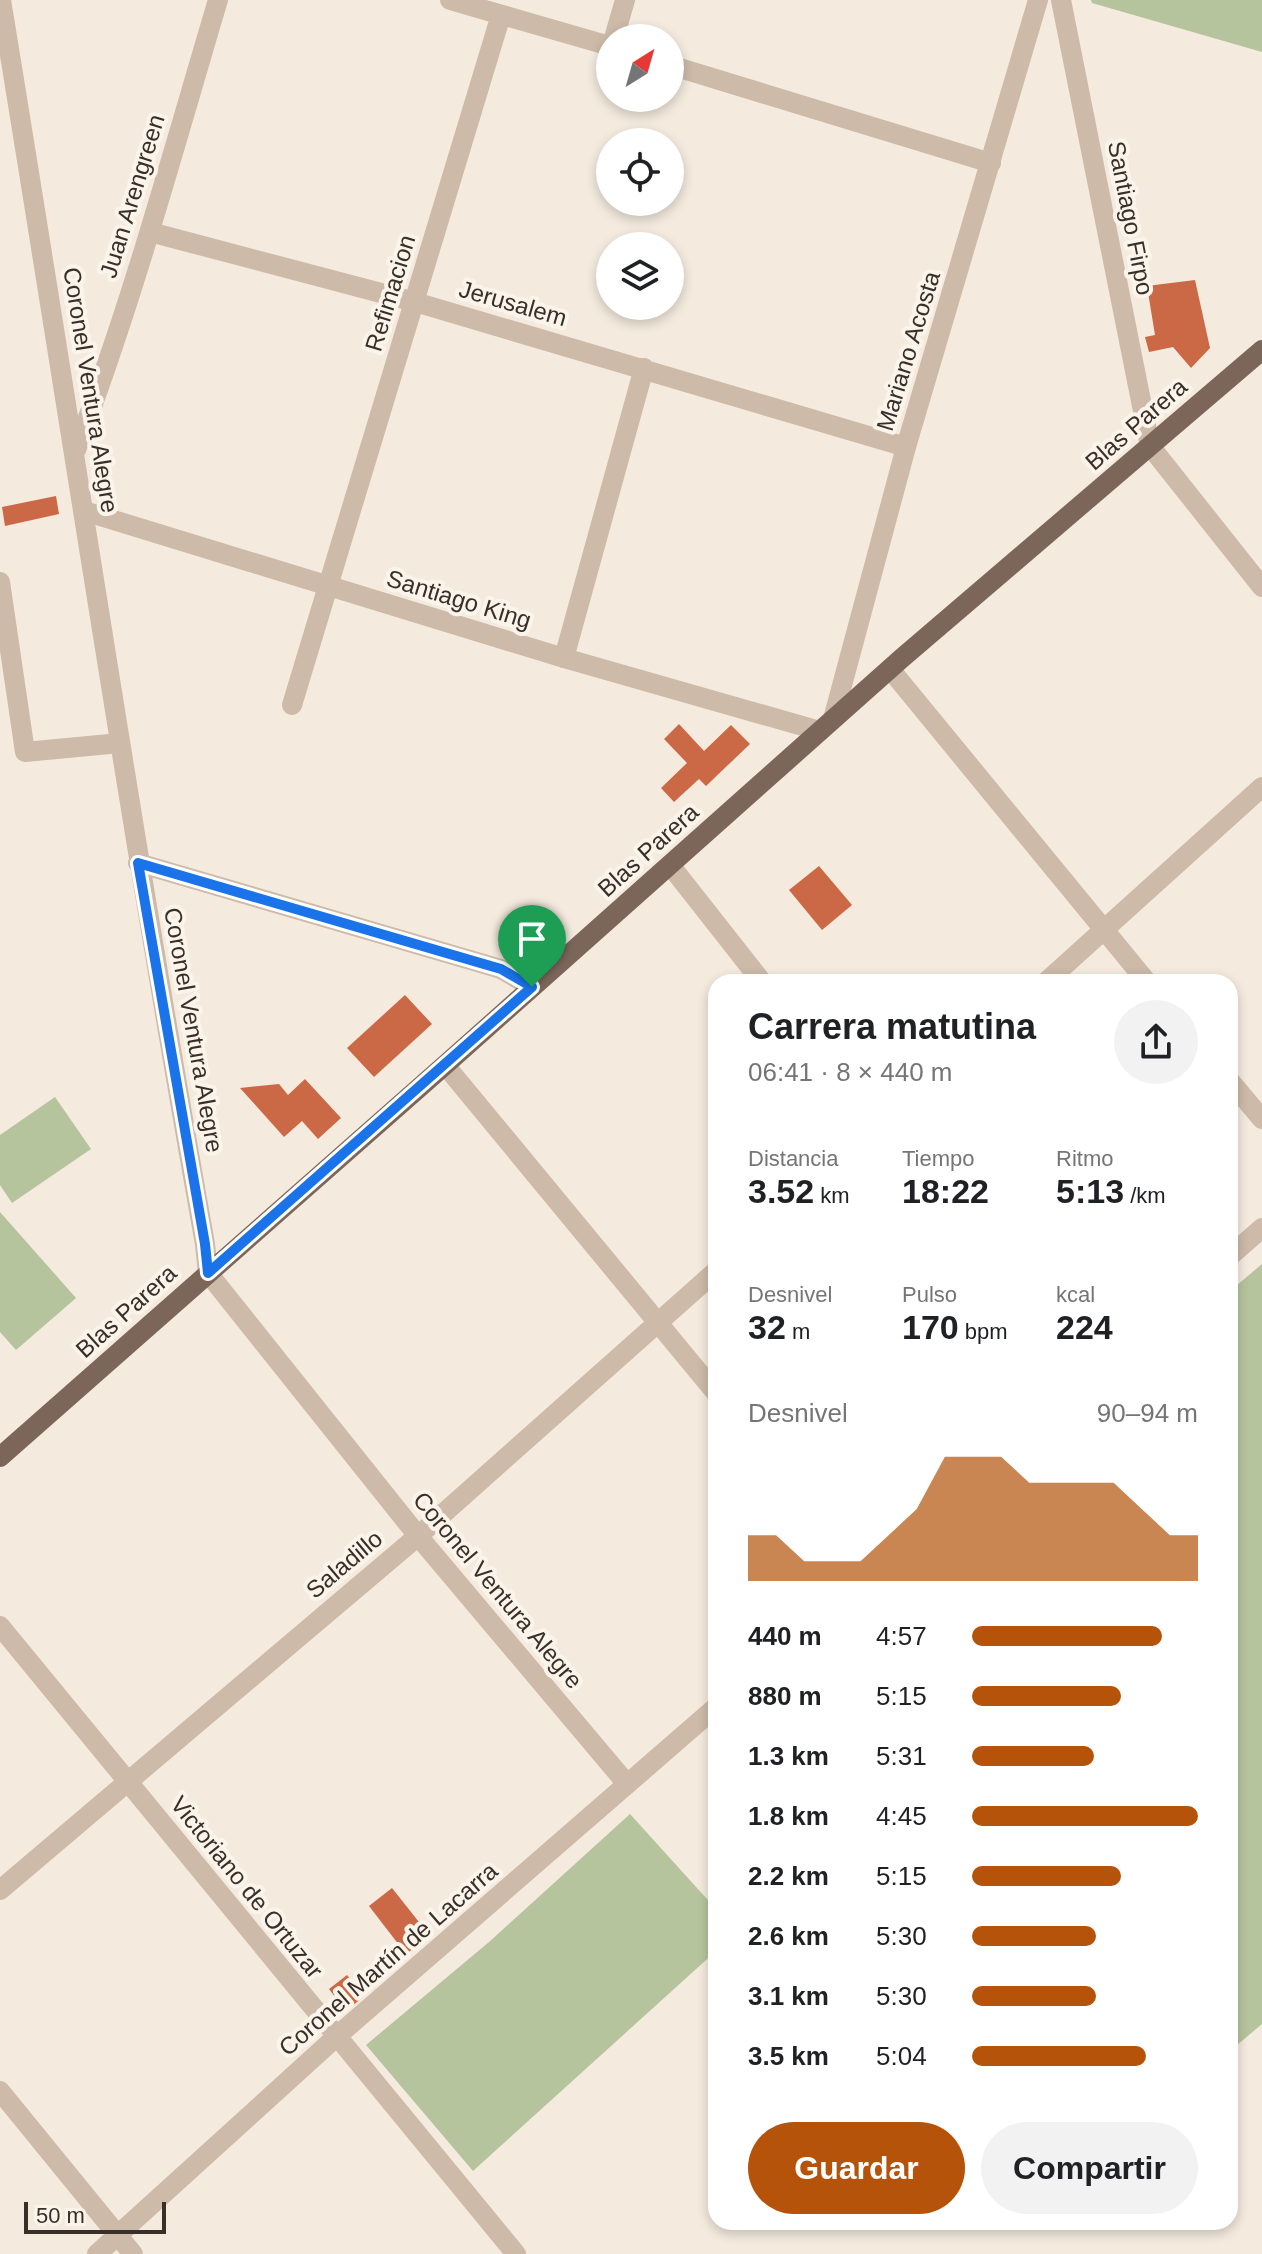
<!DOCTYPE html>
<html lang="es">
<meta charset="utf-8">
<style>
body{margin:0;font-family:Helvetica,sans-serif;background:#f2f2f2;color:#202124;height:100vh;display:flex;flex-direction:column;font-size:30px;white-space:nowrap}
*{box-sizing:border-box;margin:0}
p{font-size:26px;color:#757577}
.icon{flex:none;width:44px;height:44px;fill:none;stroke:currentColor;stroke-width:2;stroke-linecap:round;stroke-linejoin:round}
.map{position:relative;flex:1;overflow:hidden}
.side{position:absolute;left:708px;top:974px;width:530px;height:1256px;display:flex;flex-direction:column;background:#fff;border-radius:24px;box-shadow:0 4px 12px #0003}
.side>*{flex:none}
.needle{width:52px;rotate:37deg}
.tools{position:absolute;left:596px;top:24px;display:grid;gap:16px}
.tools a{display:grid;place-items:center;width:88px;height:88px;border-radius:50%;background:#fff;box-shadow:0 4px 12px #0003;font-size:40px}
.scale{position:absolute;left:24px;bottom:20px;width:142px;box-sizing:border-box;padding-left:8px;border:4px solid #392f29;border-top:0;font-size:22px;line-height:28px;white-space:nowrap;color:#392f29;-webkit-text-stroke:6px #fbf4eb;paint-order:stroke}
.pin{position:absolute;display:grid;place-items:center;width:68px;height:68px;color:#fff;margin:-82px -34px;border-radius:50% 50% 50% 0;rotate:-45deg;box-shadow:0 0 8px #0007}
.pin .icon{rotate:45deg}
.round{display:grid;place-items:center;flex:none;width:84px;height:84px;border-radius:42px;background:#f2f2f2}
.overview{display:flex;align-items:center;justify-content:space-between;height:136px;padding:0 40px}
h1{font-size:36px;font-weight:800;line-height:60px}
.figures{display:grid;grid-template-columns:repeat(3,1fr);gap:12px;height:136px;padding:8px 40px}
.figures div{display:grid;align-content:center}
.figures b{font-size:34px;font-weight:800}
.figures small{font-size:22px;font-weight:400}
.figures p{font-size:22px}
.chart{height:224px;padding:16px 40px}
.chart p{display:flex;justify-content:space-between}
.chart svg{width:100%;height:144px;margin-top:8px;fill:#b45309;opacity:.7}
.primary-button{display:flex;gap:16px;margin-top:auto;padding:16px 40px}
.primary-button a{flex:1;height:92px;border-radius:48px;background:#b45309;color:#fff;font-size:32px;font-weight:800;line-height:92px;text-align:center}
.primary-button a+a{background:#f2f2f2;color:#202124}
ul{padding:0 40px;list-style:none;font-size:26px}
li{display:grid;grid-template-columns:128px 96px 1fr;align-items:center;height:60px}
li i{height:20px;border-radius:10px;background:#b45309}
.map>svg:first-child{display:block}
.green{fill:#b6c49d}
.building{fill:#cb6845}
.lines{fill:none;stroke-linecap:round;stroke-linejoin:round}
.minor{stroke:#cdbaa9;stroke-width:20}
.major{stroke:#7c665a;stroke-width:20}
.route-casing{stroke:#fff;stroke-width:16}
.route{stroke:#1a73e8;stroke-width:10}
.labels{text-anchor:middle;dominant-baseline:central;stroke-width:8;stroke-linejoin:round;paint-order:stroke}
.street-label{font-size:24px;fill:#392f29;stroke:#fbf4eb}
</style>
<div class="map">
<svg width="1262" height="2254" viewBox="0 0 1262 2254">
<rect width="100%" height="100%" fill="#f4eade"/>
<g class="green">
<polygon points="1091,0 1262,0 1262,52 1092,3"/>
<polygon points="55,1097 91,1149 12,1203 0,1185 0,1135"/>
<polygon points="0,1212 76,1298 16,1350 0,1332"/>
<polygon points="1262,1264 1262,2024 1230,2051 1230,1291"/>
<polygon points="630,1814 716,1909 716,1951 473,2171 366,2045 489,1942"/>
</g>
<g class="building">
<polygon points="1195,280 1210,348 1191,368 1173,347 1149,352 1145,337 1155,335 1147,286"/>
<polygon points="56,496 59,514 5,526 2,507"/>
<polygon points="679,724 704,751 731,725 750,744 706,786 699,779 674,802 661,788 687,763 664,739"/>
<polygon points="819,866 852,905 822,930 789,890"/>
<polygon points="405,995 432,1024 374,1077 347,1048"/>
<polygon points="305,1079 341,1118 318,1139 302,1121 284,1137 240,1088 279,1084 288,1095"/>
<polygon points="392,1888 430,1936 406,1954 369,1906"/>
<polygon points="347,1975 363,1997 351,2007 341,2005 329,1989"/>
</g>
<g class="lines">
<g class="minor">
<path d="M1,0C69,414 131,830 205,1244L208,1273L418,1536L627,1784"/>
<polyline points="450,0 610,46"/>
<polyline points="1061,0 1150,446 1262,587"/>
<polyline points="614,38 625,0"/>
<polyline points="670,65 991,163"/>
<polyline points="150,232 415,302 906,447"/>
<path d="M76,450C132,303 173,151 218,0"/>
<polyline points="84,511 564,658 820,731"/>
<polyline points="0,582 25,752 120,743"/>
<polyline points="564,658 644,368"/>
<polyline points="890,669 1147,982"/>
<polyline points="292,705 501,15"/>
<polyline points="833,719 906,447 1038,0"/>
<polyline points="138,863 501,969 532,987"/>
<polyline points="670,865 762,982"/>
<polyline points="1046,982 1262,787"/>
<polyline points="445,1065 716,1393"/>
<polyline points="1230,1081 1262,1119"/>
<polyline points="1230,1256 1262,1228"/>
<polyline points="0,1626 516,2254"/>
<polyline points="0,1890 418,1536 716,1271"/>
<polyline points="0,2091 133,2254"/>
<polyline points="97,2254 336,2037 716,1707"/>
</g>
<polyline class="major" points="0,1457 445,1065 902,658 1262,350"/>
</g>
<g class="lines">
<defs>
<polygon id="route" points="138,863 501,969 532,987 208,1273 205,1244"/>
</defs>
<use href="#route" class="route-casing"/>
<use href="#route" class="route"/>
</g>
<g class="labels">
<g class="street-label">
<text transform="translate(132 196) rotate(-73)">Juan Arengreen</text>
<text transform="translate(1131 218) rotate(79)">Santiago Firpo</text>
<text transform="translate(390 293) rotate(-73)">Refimacion</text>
<text transform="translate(513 303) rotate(16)">Jerusalem</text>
<text transform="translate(908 351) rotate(-73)">Mariano Acosta</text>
<text transform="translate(91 390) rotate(81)">Coronel Ventura Alegre</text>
<text transform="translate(1136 424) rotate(-41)">Blas Parera</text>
<text transform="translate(459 599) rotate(17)">Santiago King</text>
<text transform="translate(648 850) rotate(-42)">Blas Parera</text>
<text transform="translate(194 1030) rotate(80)">Coronel Ventura Alegre</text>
<text transform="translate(126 1311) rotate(-42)">Blas Parera</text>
<text transform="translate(344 1564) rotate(-40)">Saladillo</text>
<text transform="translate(498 1590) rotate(50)">Coronel Ventura Alegre</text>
<text transform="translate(247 1887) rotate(51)">Victoriano de Ortuzar</text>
<text transform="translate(388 1959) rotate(-41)">Coronel Martín de Lacarra</text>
</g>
</g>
</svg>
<div class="tools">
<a><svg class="needle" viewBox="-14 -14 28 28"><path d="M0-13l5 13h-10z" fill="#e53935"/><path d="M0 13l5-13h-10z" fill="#757577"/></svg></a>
<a><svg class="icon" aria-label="locate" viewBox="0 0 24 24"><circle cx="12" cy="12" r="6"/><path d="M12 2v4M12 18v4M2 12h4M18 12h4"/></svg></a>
<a><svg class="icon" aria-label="layers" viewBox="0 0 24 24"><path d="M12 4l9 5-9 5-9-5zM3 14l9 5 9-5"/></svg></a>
</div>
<div class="scale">50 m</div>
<div class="pin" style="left:532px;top:987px;background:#1e9e55"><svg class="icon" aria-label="arrive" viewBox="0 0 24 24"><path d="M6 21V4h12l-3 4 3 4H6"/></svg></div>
<section class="side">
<div class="overview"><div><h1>Carrera matutina</h1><p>06:41 · 8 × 440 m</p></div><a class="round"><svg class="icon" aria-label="share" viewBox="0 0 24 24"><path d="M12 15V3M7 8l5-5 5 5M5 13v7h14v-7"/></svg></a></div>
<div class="figures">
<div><p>Distancia</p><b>3.52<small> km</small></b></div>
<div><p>Tiempo</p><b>18:22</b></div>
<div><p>Ritmo</p><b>5:13<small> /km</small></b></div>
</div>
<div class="figures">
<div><p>Desnivel</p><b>32<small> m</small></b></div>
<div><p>Pulso</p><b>170<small> bpm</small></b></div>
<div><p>kcal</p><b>224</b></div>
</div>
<div class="chart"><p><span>Desnivel</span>90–94 m</p>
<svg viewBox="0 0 160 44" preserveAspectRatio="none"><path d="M0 44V30L10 30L20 38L30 38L40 38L50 30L60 22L70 6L80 6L90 6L100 14L110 14L120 14L130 14L140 22L150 30L160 30V44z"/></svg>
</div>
<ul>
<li><b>440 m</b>4:57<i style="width:84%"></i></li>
<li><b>880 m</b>5:15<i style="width:66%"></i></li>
<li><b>1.3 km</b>5:31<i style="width:54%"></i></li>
<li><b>1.8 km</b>4:45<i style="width:100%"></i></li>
<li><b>2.2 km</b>5:15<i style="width:66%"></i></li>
<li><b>2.6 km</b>5:30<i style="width:55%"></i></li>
<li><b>3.1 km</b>5:30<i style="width:55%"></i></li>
<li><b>3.5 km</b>5:04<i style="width:77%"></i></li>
</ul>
<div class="primary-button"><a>Guardar</a><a>Compartir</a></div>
</section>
</div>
